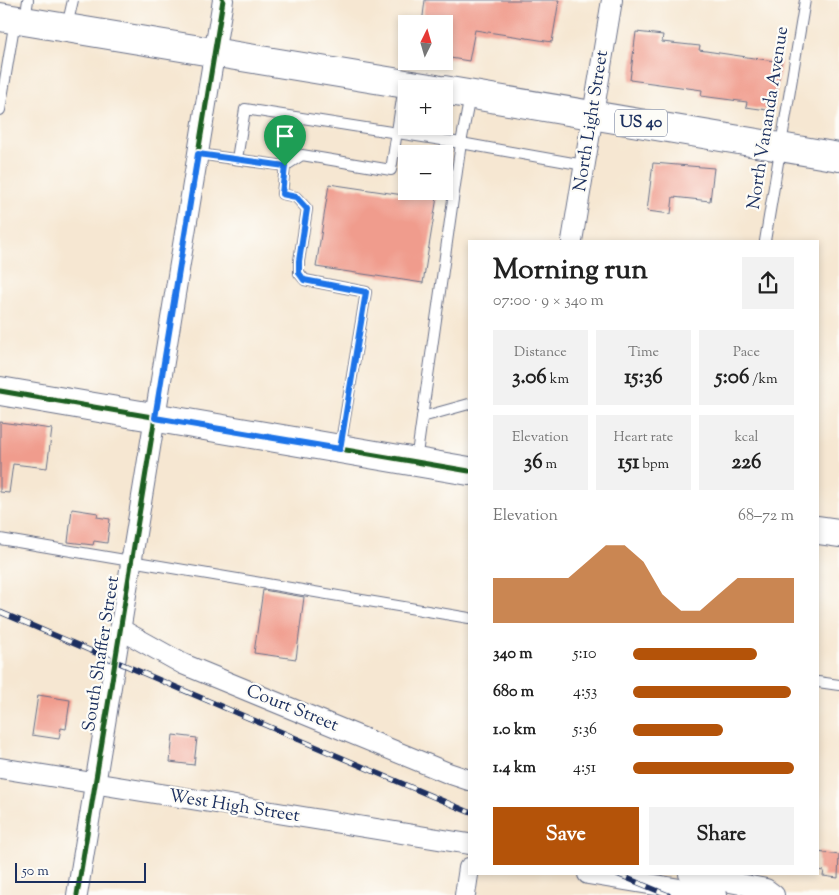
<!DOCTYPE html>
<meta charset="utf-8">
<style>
body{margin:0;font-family:"Sorts Mill Goudy",serif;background:#f2f2f2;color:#222;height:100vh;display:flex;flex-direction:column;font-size:19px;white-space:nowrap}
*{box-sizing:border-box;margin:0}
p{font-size:16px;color:#767676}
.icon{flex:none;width:28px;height:28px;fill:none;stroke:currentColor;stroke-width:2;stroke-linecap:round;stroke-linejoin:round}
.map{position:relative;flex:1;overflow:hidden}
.panel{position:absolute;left:468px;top:240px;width:351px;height:635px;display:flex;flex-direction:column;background:#fff;border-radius:0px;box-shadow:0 2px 8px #0003}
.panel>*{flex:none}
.needle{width:32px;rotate:5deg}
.buttons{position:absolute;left:398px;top:15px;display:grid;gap:10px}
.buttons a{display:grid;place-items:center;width:55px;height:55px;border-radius:0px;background:#fff;box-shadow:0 2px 8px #0003;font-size:25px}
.scale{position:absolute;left:15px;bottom:12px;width:131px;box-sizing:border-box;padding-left:5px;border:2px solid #1b2f5e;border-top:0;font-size:14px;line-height:18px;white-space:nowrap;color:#1b2f5e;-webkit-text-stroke:4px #fdfcf7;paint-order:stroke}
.pin{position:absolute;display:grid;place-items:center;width:42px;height:42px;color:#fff;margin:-51px -21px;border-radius:50% 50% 50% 0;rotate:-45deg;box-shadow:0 0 5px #0007}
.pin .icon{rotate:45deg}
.round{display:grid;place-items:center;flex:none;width:52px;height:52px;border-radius:0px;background:#f2f2f2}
.headline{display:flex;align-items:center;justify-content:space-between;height:85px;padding:0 25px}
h1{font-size:28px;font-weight:700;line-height:38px}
.stats{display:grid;grid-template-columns:repeat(3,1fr);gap:8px;height:85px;padding:5px 25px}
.stats div{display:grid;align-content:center;border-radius:0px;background:#f2f2f2;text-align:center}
.stats b{font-size:21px;font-weight:700}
.stats small{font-size:14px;font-weight:400}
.stats p{font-size:14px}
.chart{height:140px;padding:10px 25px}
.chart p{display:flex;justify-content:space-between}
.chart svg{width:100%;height:90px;margin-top:5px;fill:#b45309;opacity:.7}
.action{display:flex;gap:10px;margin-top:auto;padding:10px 25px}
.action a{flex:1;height:58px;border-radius:0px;background:#b45309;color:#fff;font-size:20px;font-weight:700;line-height:58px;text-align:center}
.action a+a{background:#f2f2f2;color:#222}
ul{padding:0 25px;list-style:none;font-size:16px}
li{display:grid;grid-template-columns:80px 60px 1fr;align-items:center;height:38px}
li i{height:12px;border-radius:6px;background:#b45309}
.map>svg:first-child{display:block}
.building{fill:#f09c8d}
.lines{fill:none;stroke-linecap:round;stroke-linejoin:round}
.lane-casing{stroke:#686f87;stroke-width:12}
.street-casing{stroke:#686f87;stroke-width:22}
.secondary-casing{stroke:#686f87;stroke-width:30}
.primary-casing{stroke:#686f87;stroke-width:30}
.lane{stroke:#fff;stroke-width:10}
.street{stroke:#fff;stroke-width:20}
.secondary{stroke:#fff;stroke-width:28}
.primary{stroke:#fff;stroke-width:28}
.rail-casing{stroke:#1b2f5e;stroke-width:5.5}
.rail{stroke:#fdfcf7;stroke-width:4;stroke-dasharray:11;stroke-linecap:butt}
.cycleway-casing{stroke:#fdfcf7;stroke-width:8}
.cycleway{stroke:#1b5e20;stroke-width:5}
.route-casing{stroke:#fff;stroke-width:10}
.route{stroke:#1a73e8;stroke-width:6}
.labels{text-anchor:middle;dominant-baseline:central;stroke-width:4.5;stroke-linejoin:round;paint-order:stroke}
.shield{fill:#fdfcf7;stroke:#5f6c8c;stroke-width:1}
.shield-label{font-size:16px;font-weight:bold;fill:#1b2f5e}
.street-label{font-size:18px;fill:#1b2f5e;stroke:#fdfcf7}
</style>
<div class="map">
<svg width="839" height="895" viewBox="0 0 839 895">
<rect width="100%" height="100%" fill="#fdfcf7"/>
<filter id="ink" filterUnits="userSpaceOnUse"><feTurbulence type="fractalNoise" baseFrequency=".02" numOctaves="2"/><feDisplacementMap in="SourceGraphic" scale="10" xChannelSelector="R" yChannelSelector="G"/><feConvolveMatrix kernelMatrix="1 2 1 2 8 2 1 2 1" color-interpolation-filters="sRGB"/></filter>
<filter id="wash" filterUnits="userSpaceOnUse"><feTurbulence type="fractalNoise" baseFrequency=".0096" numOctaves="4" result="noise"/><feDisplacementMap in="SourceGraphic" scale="20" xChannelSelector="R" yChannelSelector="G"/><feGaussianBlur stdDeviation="1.12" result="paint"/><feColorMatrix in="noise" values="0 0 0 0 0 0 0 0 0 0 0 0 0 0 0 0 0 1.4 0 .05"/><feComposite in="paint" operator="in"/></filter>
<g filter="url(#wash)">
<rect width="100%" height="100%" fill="#f6e7d2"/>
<g id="blocks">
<g class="building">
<polygon points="425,0 559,0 552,42 475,30 469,61 444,57 444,24 422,24"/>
<polygon points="636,32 663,35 662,42 700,46 699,50 781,62 774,111 746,107 747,102 701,96 702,90 630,80"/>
<polygon points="653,163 714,168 710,201 673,197 671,214 647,211"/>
<polygon points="329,184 403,195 403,191 438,191 423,283 316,267"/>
<polygon points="0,422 52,429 47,468 13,464 9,493 0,492"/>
<polygon points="72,509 98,513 97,517 110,519 107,543 94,541 93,545 68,542"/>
<polygon points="263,590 304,597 296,659 254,653"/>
<polygon points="38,695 70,700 66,729 61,728 59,739 32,735"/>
<polygon points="173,735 197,738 194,765 170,762"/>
<polygon points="818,852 839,855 838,878 823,876 824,871 818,870"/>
</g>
</g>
</g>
<g filter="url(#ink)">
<use href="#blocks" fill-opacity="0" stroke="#686f87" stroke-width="1"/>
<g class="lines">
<defs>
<g id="lane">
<polyline points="25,20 28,0"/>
<polyline points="67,26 73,0"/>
<polyline points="0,110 15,20"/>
<polyline points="198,154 285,166 302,155 391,170 404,86"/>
<polyline points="237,159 245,109 461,143 470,96"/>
<polyline points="285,166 282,194 296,197 307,209 299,261 299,273 305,280 366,292 340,448"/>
<polyline points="765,241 805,0"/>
<polyline points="422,417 469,404"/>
<polyline points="416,461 461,143 584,165"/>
<polyline points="0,539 469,618"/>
<polyline points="818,682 839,685"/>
</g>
<g id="street">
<polyline points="572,241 612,0"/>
<polyline points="120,629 183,664 448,773 469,780"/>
<polyline points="0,768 469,844"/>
<polyline points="588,874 717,895"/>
<polyline points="689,874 766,889 774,895"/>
<polyline points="77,895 223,0"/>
<polyline points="465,895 469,868"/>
</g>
<g id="secondary">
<polyline points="0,391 469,471"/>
<polyline points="818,530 839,533"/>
</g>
<g id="primary">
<polyline points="0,17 436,89"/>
<polyline points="444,90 839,157"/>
</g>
</defs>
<use href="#lane" class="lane-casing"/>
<use href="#street" class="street-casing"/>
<use href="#secondary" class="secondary-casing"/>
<use href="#primary" class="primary-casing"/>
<use href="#lane" class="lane"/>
<use href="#street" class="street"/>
<use href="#secondary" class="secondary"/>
<use href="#primary" class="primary"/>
<defs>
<g id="rail">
<polyline points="0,612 469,812"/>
<polyline points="617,874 668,895"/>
</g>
</defs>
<use href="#rail" class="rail-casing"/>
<use href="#rail" class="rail"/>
<defs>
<g id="cycleway">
<polyline points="0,391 469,471"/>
<polyline points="77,895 223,0"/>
</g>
</defs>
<use href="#cycleway" class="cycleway-casing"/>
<use href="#cycleway" class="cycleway"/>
</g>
</g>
<g class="lines" filter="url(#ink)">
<defs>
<polygon id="route" points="198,154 285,166 282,194 296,197 307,209 299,261 299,273 304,280 366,292 340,449 155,418"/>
</defs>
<use href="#route" class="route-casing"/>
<use href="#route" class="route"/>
</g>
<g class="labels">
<rect class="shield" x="615" y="109.5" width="52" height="27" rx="4"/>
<g class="shield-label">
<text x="641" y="123">US 40</text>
</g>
<g class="street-label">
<text transform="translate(769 118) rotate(-81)">North Vananda Avenue</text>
<text transform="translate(592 121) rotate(-81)">North Light Street</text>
<text transform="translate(102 654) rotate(-81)">South Shaffer Street</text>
<text transform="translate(292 709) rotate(22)">Court Street</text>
<text transform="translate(234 807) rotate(9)">West High Street</text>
</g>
</g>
</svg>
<div class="buttons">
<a><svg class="needle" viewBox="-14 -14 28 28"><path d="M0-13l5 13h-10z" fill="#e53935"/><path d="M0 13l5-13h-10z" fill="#767676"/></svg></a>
<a>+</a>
<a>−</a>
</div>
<div class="scale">50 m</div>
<div class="pin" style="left:285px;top:166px;background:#1e9e55"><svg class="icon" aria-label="arrive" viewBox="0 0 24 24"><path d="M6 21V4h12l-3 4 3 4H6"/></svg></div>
<section class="panel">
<div class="headline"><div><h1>Morning run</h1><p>07:00 · 9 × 340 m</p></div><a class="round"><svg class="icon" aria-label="share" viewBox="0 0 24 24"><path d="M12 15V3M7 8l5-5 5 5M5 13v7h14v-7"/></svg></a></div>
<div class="stats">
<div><p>Distance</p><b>3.06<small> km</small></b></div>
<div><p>Time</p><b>15:36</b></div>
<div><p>Pace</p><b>5:06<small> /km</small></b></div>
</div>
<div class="stats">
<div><p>Elevation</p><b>36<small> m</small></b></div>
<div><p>Heart rate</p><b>151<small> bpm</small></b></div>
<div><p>kcal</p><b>226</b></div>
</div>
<div class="chart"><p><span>Elevation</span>68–72 m</p>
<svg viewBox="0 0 160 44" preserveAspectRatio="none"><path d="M0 44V22L10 22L20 22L30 22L40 22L50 14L60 6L70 6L80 14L90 30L100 38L110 38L120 30L130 22L140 22L150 22L160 22V44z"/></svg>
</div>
<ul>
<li><b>340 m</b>5:10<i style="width:77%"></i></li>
<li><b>680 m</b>4:53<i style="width:98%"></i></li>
<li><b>1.0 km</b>5:36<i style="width:56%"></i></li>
<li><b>1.4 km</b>4:51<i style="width:100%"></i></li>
</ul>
<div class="action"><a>Save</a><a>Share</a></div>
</section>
</div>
